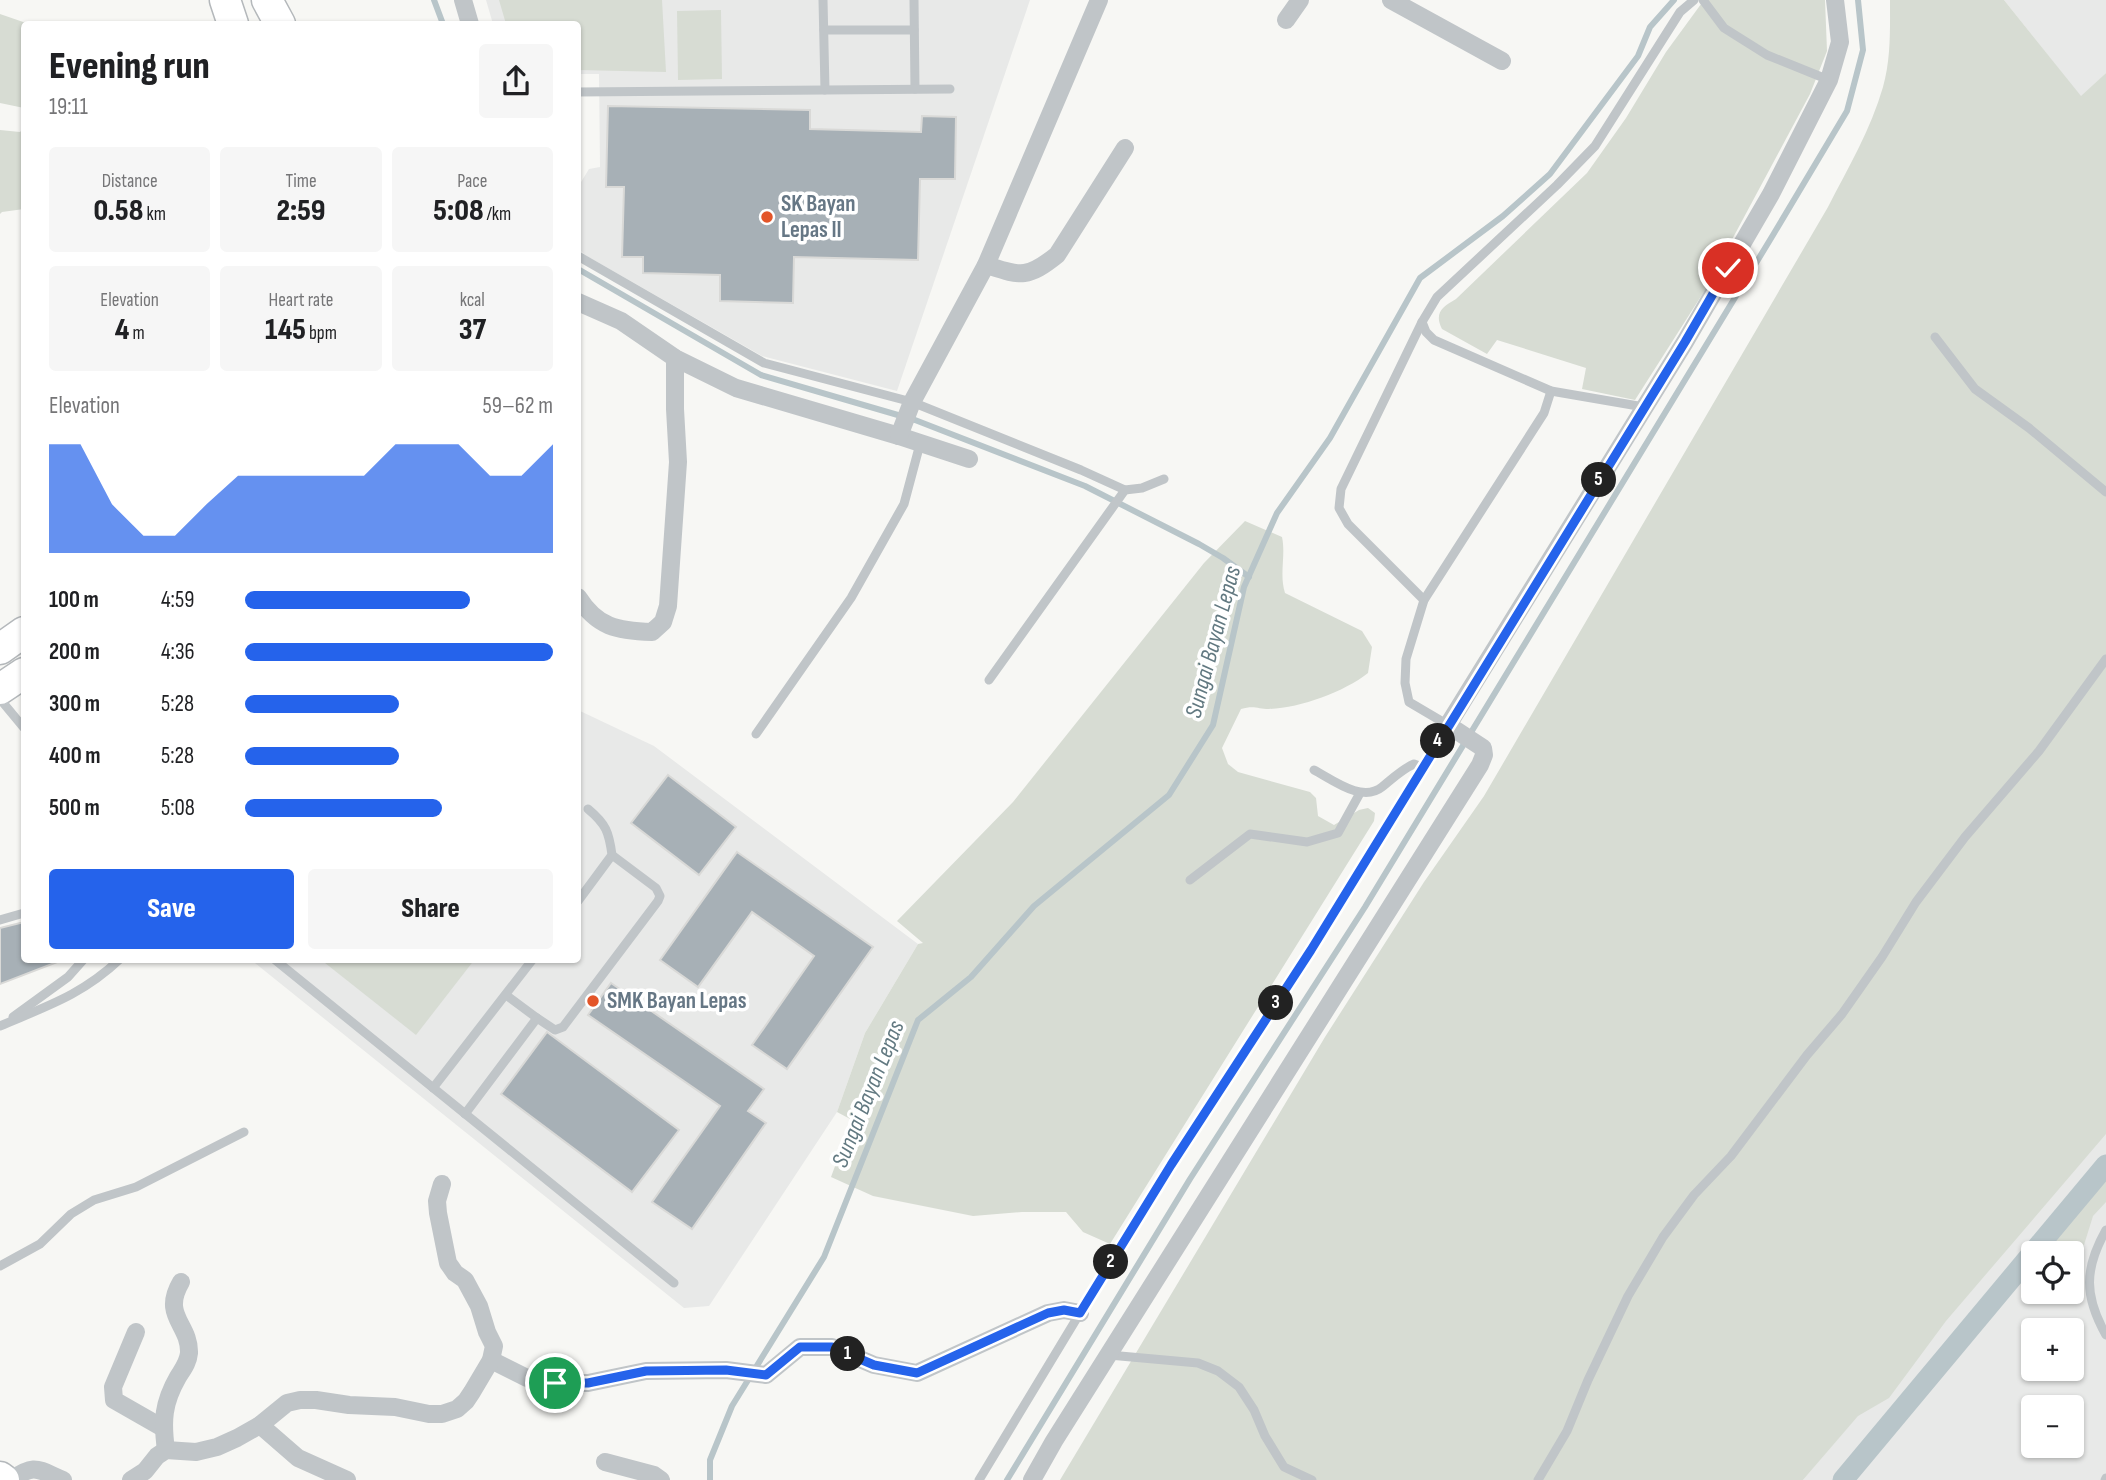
<!DOCTYPE html>
<meta charset="utf-8">
<style>
body{margin:0;font-family:"Sofia Sans Condensed",sans-serif;background:#f6f6f6;color:#202124;height:100vh;display:flex;flex-direction:column;font-size:26px;white-space:nowrap}
*{box-sizing:border-box;margin:0}
p{font-size:23px;color:#757577}
.icon{flex:none;width:38px;height:38px;fill:none;stroke:currentColor;stroke-width:2;stroke-linecap:round;stroke-linejoin:round}
.map{position:relative;flex:1;overflow:hidden}
.panel{position:absolute;left:21px;top:21px;width:560px;height:942px;display:flex;flex-direction:column;background:#fff;border-radius:7px;box-shadow:0 2px 5px #0004}
.panel>*{flex:none}
.buttons{position:absolute;left:2021px;top:1241px;display:grid;gap:14px}
.buttons a{display:grid;place-items:center;width:63px;height:63px;border-radius:7px;background:#fff;box-shadow:0 2px 5px #0004;font-size:35px}
.pin{position:absolute;display:grid;place-items:center;width:60px;height:60px;color:#fff;margin:-30px;border:4px solid #fff;border-radius:50%;box-shadow:0 2px 7px #0007}
.km{position:absolute;width:35px;height:35px;margin:-18px;border-radius:50%;background:#222;color:#fff;font-size:19px;line-height:35px;text-align:center}
.round{display:grid;place-items:center;flex:none;width:74px;height:74px;border-radius:7px;background:#f6f6f6}
.summary{display:flex;align-items:center;justify-content:space-between;height:119px;padding:0 28px}
h1{font-size:38px;font-weight:800;line-height:52px}
.stats{display:grid;grid-template-columns:repeat(3,1fr);gap:10px;height:119px;padding:7px 28px}
.stats div{display:grid;align-content:center;border-radius:7px;background:#f6f6f6;text-align:center}
.stats b{font-size:30px;font-weight:800}
.stats small{font-size:19px;font-weight:400}
.stats p{font-size:19px}
.chart{height:196px;padding:14px 28px}
.chart p{display:flex;justify-content:space-between}
.chart svg{width:100%;height:126px;margin-top:7px;fill:#2563eb;opacity:.7}
.primary-button{display:flex;gap:14px;margin-top:auto;padding:14px 28px}
.primary-button a{flex:1;height:80px;border-radius:7px;background:#2563eb;color:#fff;font-size:28px;font-weight:800;line-height:80px;text-align:center}
.primary-button a+a{background:#f6f6f6;color:#202124}
ul{padding:0 28px;list-style:none;font-size:23px}
li{display:grid;grid-template-columns:112px 84px 1fr;align-items:center;height:52px}
li i{height:18px;border-radius:9px;background:#2563eb}
.map>svg:first-child{display:block}
.built{fill:#e8e9e8;fill-rule:evenodd}
.green{fill:#d7dcd3}
.lines{fill:none;stroke-linecap:round;stroke-linejoin:round}
.stream{stroke:#b8c5c9;stroke-width:6}
.canal{stroke:#b8c5c9;stroke-width:21}
.building{fill:#a7b0b6;stroke:#d9d9d7;stroke-width:2}
.trunk-casing{stroke:#b4b8bb;stroke-width:33}
.service{stroke:#c0c5c8;stroke-width:9}
.minor{stroke:#c0c5c8;stroke-width:18}
.trunk{stroke:#fff;stroke-width:30}
.route-casing{stroke:#fff;stroke-width:14}
.route{stroke:#2563eb;stroke-width:9}
.poi-dot{fill:#e35529;stroke:#fff;stroke-width:2.5}
.labels{text-anchor:middle;dominant-baseline:central;stroke-width:7;stroke-linejoin:round;paint-order:stroke}
.poi-label{font-size:23px;font-weight:bold;fill:#667785;stroke:#fff;text-anchor:start}
.water-label{font-size:24px;font-style:italic;fill:#627981;stroke:#fff}
</style>
<div class="map">
<svg width="2106" height="1480" viewBox="0 0 2106 1480">
<rect width="100%" height="100%" fill="#f7f7f4"/>
<g class="built">
<polygon points="486,0 1030,0 897,391 762,356 585,255 578,248 578,187 589,169 600,167 599,74 578,74 578,24 493,24"/>
<polygon points="2004,0 2106,0 2106,73 2081,97"/>
<polygon points="578,710 654,746 918,944 865,1033 837,1112 709,1306 684,1308 250,959 578,959"/>
<path d="M2106,1122V1480H1803L2102,1127ZM2034,1253H2072V1292H2034ZM2034,1330H2072V1368H2034ZM2034,1407H2072V1446H2034Z"/>
</g>
<g class="green">
<polygon points="499,0 662,0 666,72 578,70 578,24 506,24"/>
<path d="M1704,0H1825L1827,51L1810,94L1705,290L1635,400L1582,389L1586,368L1497,340L1487,354L1442,329C1434,313 1442,307 1456,299L1587,173L1626,118L1666,52Z"/>
<path d="M1890,0H2004L2081,96L2106,73V1134L1946,1321L1889,1398L1858,1416L1803,1480H1060L1325,1037L1424,882L1484,796L1828,207C1848,168 1871,129 1883,87C1891,59 1890,29 1890,0Z"/>
<polygon points="721,10 722,79 678,80 677,11"/>
<polygon points="0,14 29,24 24,24 24,108 0,103"/>
<polygon points="24,128 24,209 2,212 0,214 0,130 20,132"/>
<path d="M1245,521L1282,537C1286,556 1279,574 1285,593L1362,631L1372,647L1368,673C1344,692 1300,708 1269,709C1258,709 1254,705 1241,709L1222,748L1228,764L1238,772L1310,792L1316,798L1318,816L1334,825L1359,810L1368,808L1375,813L1374,821L1110,1244L1083,1232L1066,1212H1022L973,1216L873,1196L831,1177L852,1120L837,1112L865,1033L918,944L923,943L897,921L1013,802L1204,563Z"/>
<polygon points="320,959 475,959 416,1035"/>
<polygon points="2106,1180 2106,1202 2093,1216 2079,1261 2072,1262 2072,1253 2045,1253 2055,1239"/>
</g>
<g class="lines">
<g class="stream">
<polyline points="434,0 443,24"/>
<polyline points="578,269 761,375 915,420 1085,486 1199,544 1223,558 1249,577"/>
<polyline points="710,1480 710,1460 732,1406 824,1257 918,1020 971,977 1034,906 1169,795 1213,725 1244,587 1277,513 1330,438 1420,278 1503,216 1550,174 1638,56 1650,27 1674,0"/>
<polyline points="1007,1480 1190,1179 1365,907 1773,235 1847,111 1863,50 1858,0"/>
</g>
<polyline class="canal" points="1843,1480 2106,1165"/>
</g>
<g class="building">
<polygon points="608,106 810,110 810,129 921,132 922,116 956,117 955,179 920,179 918,260 794,257 793,303 720,301 720,275 643,273 643,257 622,257 624,187 606,187"/>
<polygon points="668,775 736,827 699,875 631,823"/>
<polygon points="737,852 873,947 787,1069 752,1045 814,956 752,912 698,987 660,960"/>
<polygon points="24,922 24,959 65,959 0,984 0,928"/>
<polygon points="611,983 764,1089 748,1111 766,1123 692,1229 652,1202 720,1106 588,1015"/>
<polygon points="547,1032 679,1130 632,1192 501,1094"/>
</g>
<g class="lines">
<defs>
<g id="trunk">
<polyline points="225,0 233,24"/>
<polyline points="267,0 280,24"/>
<polyline points="0,649 24,632"/>
<polyline points="0,689 24,673"/>
<polyline points="0,1477 4,1480"/>
</g>
</defs>
<use href="#trunk" class="trunk-casing"/>
<g class="service">
<polyline points="823,0 825,90"/>
<polyline points="914,0 915,89"/>
<polyline points="1703,0 1724,28 1767,55 1829,80"/>
<polyline points="824,30 914,30"/>
<polyline points="578,92 950,89"/>
<polyline points="578,256 764,363 912,402 1081,470 1125,490 1142,488 1164,479"/>
<polyline points="1422,322 1426,332 1434,340 1551,391 1644,407"/>
<polyline points="1935,337 1975,389 2029,428 2106,492"/>
<polyline points="1424,600 1348,524 1339,508 1341,489 1422,322 1437,297 1557,185 1595,146 1680,12 1694,0"/>
<polyline points="989,680 1125,490"/>
<polyline points="0,699 24,728"/>
<polyline points="756,734 851,598 904,504 920,444"/>
<path d="M1314,770C1333,780 1362,803 1382,787C1392,779 1402,769 1414,764L1422,767"/>
<polyline points="1190,880 1250,834 1307,842 1338,833 1360,793"/>
<path d="M578,901L612,855C609,832 606,824 588,809"/>
<polyline points="0,920 24,913"/>
<polyline points="274,959 674,1283"/>
<polyline points="506,995 537,1018"/>
<polyline points="13,1017 68,977 84,959"/>
<path d="M0,1026C47,1006 82,995 120,959"/>
<polyline points="433,1088 533,959"/>
<polyline points="465,1114 537,1018 555,1030 563,1027 658,901 660,896 656,888 612,855"/>
<path d="M2106,1230C2084,1269 2084,1296 2106,1335"/>
<polyline points="0,1266 40,1244 71,1214 94,1200 136,1187 244,1132"/>
<polyline points="1109,1355 1198,1363 1218,1371 1239,1387 1254,1410 1265,1436 1284,1467 1312,1480"/>
<polyline points="979,1480 1080,1313 1172,1165 1311,950 1448,725 1409,702 1405,683 1406,659 1424,600 1544,413 1551,391"/>
<polyline points="1538,1480 1567,1431 1588,1380 1628,1296 1663,1237 1694,1195 1731,1156 1807,1055 1842,1014 1882,957 1916,902 1965,837 2039,751 2106,659"/>
<polyline points="2105,1480 2106,1478"/>
</g>
<g class="minor">
<polyline points="463,0 470,24"/>
<polyline points="1391,0 1502,61"/>
<polyline points="1286,20 1300,0"/>
<path d="M986,265C1021,276 1027,279 1057,255L1125,148"/>
<polyline points="578,302 621,321 675,358 736,388 899,436 969,459"/>
<polyline points="899,436 912,402 986,265 1099,0"/>
<path d="M578,597C597,627 617,631 652,632L663,622L668,606L678,462L675,409V358"/>
<polyline points="136,1332 113,1387 114,1400 163,1428"/>
<polyline points="491,1360 527,1378 555,1383 588,1383 646,1371 726,1370 766,1375 800,1347 832,1347 874,1365 917,1373 1048,1313 1064,1310 1080,1313"/>
<polyline points="260,1425 298,1458 347,1480"/>
<path d="M166,1450C162,1421 163,1403 178,1377C183,1369 188,1363 189,1353C190,1324 161,1316 181,1282"/>
<polyline points="605,1462 654,1475 661,1480"/>
<path d="M11,1480C35,1463 37,1469 63,1480"/>
<polyline points="131,1480 145,1471 157,1456 166,1450 196,1452 217,1447 237,1438 260,1425 287,1403 300,1400 316,1400 349,1405 395,1407 429,1414 442,1414 457,1409 466,1401 472,1392 491,1360 494,1346 487,1332 479,1306 465,1280 455,1273 448,1263 438,1213 437,1201 442,1184"/>
<polyline points="1032,1480 1054,1441 1480,765 1484,755 1483,748 1448,725 1685,342 1771,194 1829,80 1840,42 1835,0"/>
</g>
<use href="#trunk" class="trunk"/>
</g>
<g class="lines">
<defs>
<polyline id="route" points="555,1383 588,1383 646,1371 726,1370 766,1375 800,1347 832,1347 874,1365 917,1373 1048,1313 1064,1310 1080,1313 1171,1165 1311,950 1685,342 1728,268"/>
</defs>
<use href="#route" class="route-casing"/>
<use href="#route" class="route"/>
</g>
<g class="poi-dot">
<circle cx="767" cy="217" r="7"/>
<circle cx="593" cy="1001" r="7"/>
</g>
<g class="labels">
<g class="poi-label">
<text x="781" y="204">SK Bayan<tspan x="781" dy="26">Lepas II</tspan></text>
<text x="607" y="1001">SMK Bayan Lepas</text>
</g>
<g class="water-label">
<text transform="translate(1213 642) rotate(-75)">Sungai Bayan Lepas</text>
<text transform="translate(868 1094) rotate(-68)">Sungai Bayan Lepas</text>
</g>
</g>
</svg>
<div class="buttons">
<a><svg class="icon" aria-label="locate" viewBox="0 0 24 24"><circle cx="12" cy="12" r="6"/><path d="M12 2v4M12 18v4M2 12h4M18 12h4"/></svg></a>
<a>+</a>
<a>−</a>
</div>
<div class="pin" style="left:555px;top:1383px;background:#1e9e55"><svg class="icon" aria-label="arrive" viewBox="0 0 24 24"><path d="M6 21V4h12l-3 4 3 4H6"/></svg></div>
<div class="pin" style="left:1728px;top:268px;background:#d93025"><svg class="icon" aria-label="check" viewBox="0 0 24 24"><path d="M5 12l5 5 9-10"/></svg></div>
<b class="km" style="left:848px;top:1354px">1</b>
<b class="km" style="left:1111px;top:1262px">2</b>
<b class="km" style="left:1276px;top:1003px">3</b>
<b class="km" style="left:1438px;top:741px">4</b>
<b class="km" style="left:1599px;top:480px">5</b>
<section class="panel">
<div class="summary"><div><h1>Evening run</h1><p>19:11</p></div><a class="round"><svg class="icon" aria-label="share" viewBox="0 0 24 24"><path d="M12 15V3M7 8l5-5 5 5M5 13v7h14v-7"/></svg></a></div>
<div class="stats">
<div><p>Distance</p><b>0.58<small> km</small></b></div>
<div><p>Time</p><b>2:59</b></div>
<div><p>Pace</p><b>5:08<small> /km</small></b></div>
</div>
<div class="stats">
<div><p>Elevation</p><b>4<small> m</small></b></div>
<div><p>Heart rate</p><b>145<small> bpm</small></b></div>
<div><p>kcal</p><b>37</b></div>
</div>
<div class="chart"><p><span>Elevation</span>59–62 m</p>
<svg viewBox="0 0 160 44" preserveAspectRatio="none"><path d="M0 44V6L10 6L20 27L30 38L40 38L50 27L60 17L70 17L80 17L90 17L100 17L110 6L120 6L130 6L140 17L150 17L160 6V44z"/></svg>
</div>
<ul>
<li><b>100 m</b>4:59<i style="width:73%"></i></li>
<li><b>200 m</b>4:36<i style="width:100%"></i></li>
<li><b>300 m</b>5:28<i style="width:50%"></i></li>
<li><b>400 m</b>5:28<i style="width:50%"></i></li>
<li><b>500 m</b>5:08<i style="width:64%"></i></li>
</ul>
<div class="primary-button"><a>Save</a><a>Share</a></div>
</section>
</div>
